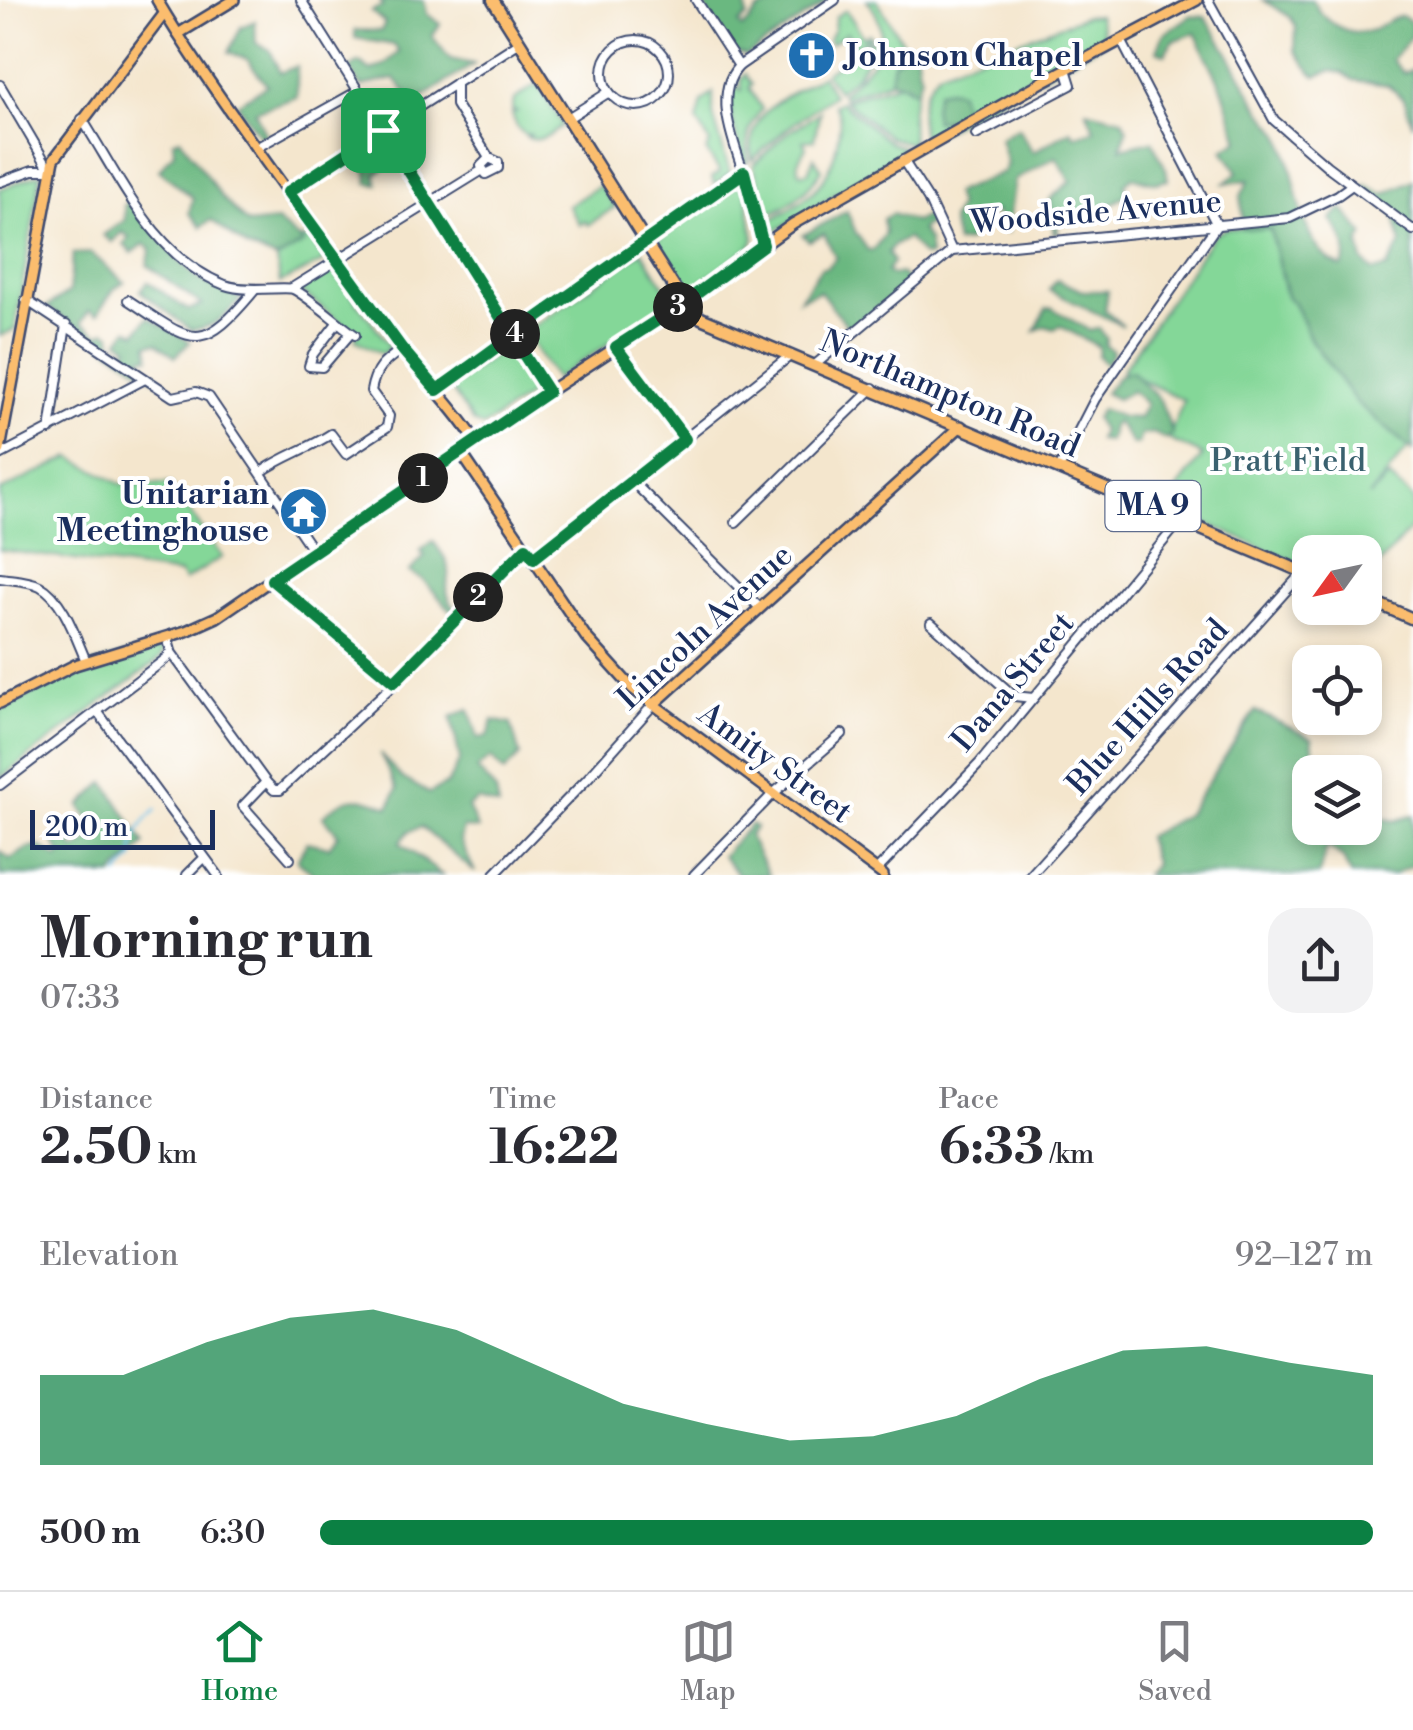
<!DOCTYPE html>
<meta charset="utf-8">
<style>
body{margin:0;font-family:"Libre Bodoni",serif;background:#f2f2f3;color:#2b2b33;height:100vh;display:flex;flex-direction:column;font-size:38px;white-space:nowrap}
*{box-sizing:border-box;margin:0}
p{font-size:32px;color:#7c7c81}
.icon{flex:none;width:55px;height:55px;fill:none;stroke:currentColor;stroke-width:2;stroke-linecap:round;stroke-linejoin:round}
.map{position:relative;height:875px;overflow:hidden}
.sheet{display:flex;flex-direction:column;background:#fff;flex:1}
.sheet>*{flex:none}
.needle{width:65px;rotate:237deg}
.controls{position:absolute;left:1292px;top:535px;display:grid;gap:20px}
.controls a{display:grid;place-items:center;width:90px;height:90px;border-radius:20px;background:#fff;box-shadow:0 5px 15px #0003;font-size:50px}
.scale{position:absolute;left:30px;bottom:25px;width:185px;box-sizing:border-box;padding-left:10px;border:5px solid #1b2f5e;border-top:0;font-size:28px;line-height:35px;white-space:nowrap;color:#1b2f5e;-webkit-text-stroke:8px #fff;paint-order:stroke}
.pin{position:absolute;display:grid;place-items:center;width:85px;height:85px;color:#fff;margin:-42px;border-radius:20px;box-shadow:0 5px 15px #0006}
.km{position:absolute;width:50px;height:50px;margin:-25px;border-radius:50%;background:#222;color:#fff;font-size:28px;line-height:50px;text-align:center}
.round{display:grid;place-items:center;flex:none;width:105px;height:105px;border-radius:30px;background:#f2f2f3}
.summary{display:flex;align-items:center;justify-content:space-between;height:170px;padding:0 40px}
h1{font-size:55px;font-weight:700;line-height:75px}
.stats{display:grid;grid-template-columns:repeat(3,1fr);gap:15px;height:170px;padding:10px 40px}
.stats div{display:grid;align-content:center}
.stats b{font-size:50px;font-weight:700}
.stats small{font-size:28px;font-weight:400}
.stats p{font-size:28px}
.chart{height:280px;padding:20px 40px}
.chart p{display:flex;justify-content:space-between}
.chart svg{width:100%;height:180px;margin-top:10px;fill:#0b8043;opacity:.7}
ul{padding:0 40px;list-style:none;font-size:32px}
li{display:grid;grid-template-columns:160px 120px 1fr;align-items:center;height:75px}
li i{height:25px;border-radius:12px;background:#0b8043}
.dock{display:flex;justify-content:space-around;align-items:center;height:140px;border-top:2px solid #e1e1e2;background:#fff;font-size:28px;color:#7c7c81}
.dock a{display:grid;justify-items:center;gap:5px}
.dock .current{color:#0b8043}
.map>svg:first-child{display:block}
.green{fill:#84d798;stroke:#50837b;stroke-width:2.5}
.forest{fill:#6bb880;stroke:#43746f;stroke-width:2.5}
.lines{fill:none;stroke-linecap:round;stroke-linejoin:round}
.stream{stroke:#6ac0e7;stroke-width:2.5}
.minor-casing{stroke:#3c4a6f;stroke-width:12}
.major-casing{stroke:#3c4a6f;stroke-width:14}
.highway-casing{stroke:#3c4a6f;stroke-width:15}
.minor{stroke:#fff;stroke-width:8}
.major{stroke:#fbbd6e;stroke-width:9}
.highway{stroke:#fbbd6e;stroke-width:10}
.route-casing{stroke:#fff;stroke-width:20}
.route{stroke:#0b8043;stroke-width:12}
.labels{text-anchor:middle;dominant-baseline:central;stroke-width:8;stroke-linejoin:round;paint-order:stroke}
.shield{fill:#fff;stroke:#5f6d8e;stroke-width:2.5}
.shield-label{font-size:30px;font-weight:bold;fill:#1b2f5e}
.poi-label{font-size:32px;font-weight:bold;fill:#1b2f5e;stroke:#fff;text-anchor:start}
.street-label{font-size:32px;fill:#1b2f5e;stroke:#fff}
.park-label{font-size:32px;fill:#3a616f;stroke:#fff}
</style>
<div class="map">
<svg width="1413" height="875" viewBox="0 0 1413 875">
<rect width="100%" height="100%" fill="#fff"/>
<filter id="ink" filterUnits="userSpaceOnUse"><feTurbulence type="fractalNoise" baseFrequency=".01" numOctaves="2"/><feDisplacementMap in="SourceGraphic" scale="20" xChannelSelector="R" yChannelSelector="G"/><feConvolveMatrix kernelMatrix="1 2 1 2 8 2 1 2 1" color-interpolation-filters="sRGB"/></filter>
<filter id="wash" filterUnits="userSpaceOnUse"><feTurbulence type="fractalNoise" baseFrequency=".0048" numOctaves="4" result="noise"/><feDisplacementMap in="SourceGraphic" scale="40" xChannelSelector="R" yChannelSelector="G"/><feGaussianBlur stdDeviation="2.25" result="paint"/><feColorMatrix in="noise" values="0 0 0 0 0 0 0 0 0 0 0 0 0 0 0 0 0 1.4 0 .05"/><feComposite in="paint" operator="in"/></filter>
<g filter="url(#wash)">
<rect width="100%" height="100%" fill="#f4e6cd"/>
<g class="green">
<path d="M867,0H877L907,50L893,62L890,81L843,97L841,94C872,67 898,39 867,0Z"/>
<polygon points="846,10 864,37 869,34 871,37 851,50 849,47 854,43 847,33 830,44 828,40 834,30 835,17"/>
<path d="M1098,15L1105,42L930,138L922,135C917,110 921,89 940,71L1085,16Z"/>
<polygon points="872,40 875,45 857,75 838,91 825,73"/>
<path d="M745,74L752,85L749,88L762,109C747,128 746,138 748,162L745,164C735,135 724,105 735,75L737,89L742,91L741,78Z"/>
<path d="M822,75L833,95L784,131L752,160C745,109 785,99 822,75Z"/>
<polygon points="900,83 916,92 911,112 912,147 909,143 890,138 844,100"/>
<path d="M537,84L563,125C554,133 541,143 528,138L531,135L527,134V137L517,127L512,114L516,112L512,111L514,100Z"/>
<polygon points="713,93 713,115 730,173 714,185 712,177 720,172 706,151 710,143 697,121 702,102"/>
<path d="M841,102L890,143L909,149L775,231L769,221C810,197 831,186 838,137C840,124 842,115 834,105Z"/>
<path d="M820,112L814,140L803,141L806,147C802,156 793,163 801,173L808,172L814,157L822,170C808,191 791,206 767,215L753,165L786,134Z"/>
<polygon points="41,173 15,329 0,336 0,189"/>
<polygon points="600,185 615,207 588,225 585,221 580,225 568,206"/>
<polygon points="734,185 742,185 746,190 754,239 751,246 693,288 679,286 653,243"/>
<polygon points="1227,228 1270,229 1286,297 1294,303 1311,340 1357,403 1409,447 1369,497 1389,477 1413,499 1413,526 1371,574 1365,569 1365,552 1347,552 1334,541 1324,552 1310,552 1310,569 1165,505 1203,455 1168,439 1184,400 1122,371 1213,236"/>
<polygon points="274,238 311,239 323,255 323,262 280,283"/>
<polygon points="642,251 670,295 669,304 555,379 528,337 522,334"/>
<polygon points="331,267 390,346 383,354 355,340 358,335 300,291 299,287"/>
<polygon points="508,344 506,350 533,393 483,427 473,422 450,387"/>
<polygon points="71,457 121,484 170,484 222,557 184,581 180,574 0,550 0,491"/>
<polygon points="154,646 164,650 160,659 0,778 0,710 84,667"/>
</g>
<g class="forest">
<polygon points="380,0 424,0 427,14 440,24 432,36 450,59 474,64 384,123 374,108 389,110 410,97 395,79 361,86 349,69 359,62 371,71 384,65 399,52 394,45 355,38 355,30 381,31 385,23 371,11 383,6"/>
<path d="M750,0L746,5L747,17L739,24L742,28C750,23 752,18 758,11C776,0 806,0 829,0L747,56L733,52L708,14L704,1Z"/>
<path d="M1263,0H1312C1324,21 1346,38 1373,30C1383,26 1390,18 1402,16L1413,23L1411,37L1392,60L1404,73L1413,69V125L1404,99L1388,85L1353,80L1343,73L1331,71L1316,76L1312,73L1295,50L1296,26L1290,17Z"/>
<path d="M1190,16L1205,17C1225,45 1240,75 1258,105C1264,116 1275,125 1281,136C1299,174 1296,250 1342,267C1352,248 1342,236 1331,219L1342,208L1364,234L1359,244L1363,261L1373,271L1387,268L1401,243L1394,213L1362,188L1366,185L1384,194L1413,180V451L1357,403L1311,340L1294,303L1287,297L1270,229H1243L1241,196L1249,180L1225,183L1238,172L1223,150L1239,140L1222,88L1195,33L1173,41L1165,54L1157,51L1163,35Z"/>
<polygon points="255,21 256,43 270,50 280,73 297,66 297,97 255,111 266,136 261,138 237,104 267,85 247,59 229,52 241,27"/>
<path d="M914,44C919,56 916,64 921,76L916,92L906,84L890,81L893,62Z"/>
<polygon points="949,89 959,91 964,112 951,119 935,121 933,107 938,91"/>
<polygon points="1086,110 1123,119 1127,129 1121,148 1152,141 1166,169 1168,180 1156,183 1133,177 1125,184 1127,194 1107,208 1087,212 1079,219 1069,210 1057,215 1058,233 1054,234 1050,199 1071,181 1056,157 1015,180 1007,232 1001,229 996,211 982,221 969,241 956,243 951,220 958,206 954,193 1003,172 1007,164 1000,138 1018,128 1033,152 1071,130 1075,136 1095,130"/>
<polygon points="379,137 395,160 376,174 378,185 368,183 367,172 356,153"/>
<polygon points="180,138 223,199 248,224 277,221 304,243 277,259 248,248 211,220 201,227 189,213 193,198 159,170 174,152 173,141"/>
<path d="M130,201L180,262L199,279L241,299C224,317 216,328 191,330L140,291L148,282L188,310L202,305L147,265L151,249L144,244L132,253L124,245L129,237L122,232L112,242L103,235L125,220L124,205Z"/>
<polygon points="847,211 856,233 868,250 873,250 885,234 883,219 892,214 915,222 928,215 932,222 921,229 928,241 930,256 923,256 907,238 893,246 888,253 893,262 887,272 891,275 901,273 910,283 850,330 820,291 799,299 821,268 827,267 836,258 824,234 809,241 803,235"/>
<polygon points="91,253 124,282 114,289 97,315 89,310 81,323 100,335 105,331 111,334 112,343 125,352 129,347 119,340 128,329 136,333 148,317 190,342 175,357 157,343 148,344 150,357 142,357 143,363 159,378 157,381 47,307 69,292 73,254"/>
<polygon points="1057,280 1083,291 1108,291 1105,311 1123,326 1049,290"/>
<polygon points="1052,308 1090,331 1099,328 1107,339 1105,345 1113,351 1106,365 1098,356 1099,347 1060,326 1054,329 1045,326 1035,331 1046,309"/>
<polygon points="1131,371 1160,400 1173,434 1165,439 1153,433 1141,435 1138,444 1132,444 1117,422 1112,426 1109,441 1098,440 1102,431 1095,418 1101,409 1122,417 1139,418 1146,404 1132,391 1117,399 1105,393 1119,375"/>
<path d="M433,541C437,547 445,556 447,563C452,583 439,589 457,611L454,614L423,580L409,572L425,556L420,551Z"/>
<path d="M469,709L478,738L488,736L493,720L511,724L520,756L504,772L491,758L477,769L496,791L499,807L478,800L468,807L478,829L463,828L460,840L475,872L421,827L409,831L400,843L442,875H315L297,860L307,842L329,847L338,834L323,816C347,793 360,795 389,807L397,789L380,753L401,777L429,793L447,784L460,760L451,717Z"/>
<polygon points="1255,711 1312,738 1316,772 1310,772 1310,828 1365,828 1365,814 1395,821 1413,815 1413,865 1393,875 1350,875 1343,858 1327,846 1319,875 1145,875 1155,865 1146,837 1187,814"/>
<polygon points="105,782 145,844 113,875 0,875 0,851 10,859 27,849 39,846 58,858 61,854 53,841 65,834 75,850 99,833 80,806"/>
<polygon points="751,824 756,827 749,836 769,875 739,875 722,856"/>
</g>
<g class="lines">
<path class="stream" d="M118,875L133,859C133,835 139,826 156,810"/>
</g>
</g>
<g filter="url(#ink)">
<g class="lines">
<defs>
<g id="minor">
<polyline points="301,0 548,392"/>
<polyline points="696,0 739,66 835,0"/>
<polyline points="1208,0 1274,120 1327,166 1413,230"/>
<circle cx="636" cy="73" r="33"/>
<path d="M739,66C709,97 740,156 750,192C756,209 756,228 763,245"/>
<polyline points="456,83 456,105 489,158 498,162 498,168 486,174 481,166 489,158"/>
<polyline points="0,85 50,170 33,170 0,182"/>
<polyline points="568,118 609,92"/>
<path d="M82,119C121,180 154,257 225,285C247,293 285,286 293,289C308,296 339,324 355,335"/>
<polyline points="976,135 1071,85 1066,69"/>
<polyline points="256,148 358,91"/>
<polyline points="903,160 928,199 952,251"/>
<polyline points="287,192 520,42"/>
<polyline points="292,288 481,171"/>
<polyline points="26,300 173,397 196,392 209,397 314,552"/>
<path d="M128,300C193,342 199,357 254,291"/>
<polyline points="337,323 313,354 309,366 322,367 351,333"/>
<polyline points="616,347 685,439"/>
<polyline points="816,364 952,251 1290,218 1338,195 1352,185"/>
<polyline points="437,390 744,172"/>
<polyline points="50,430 66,325"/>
<polyline points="0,455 145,379"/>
<polyline points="1060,467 1095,399 1217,225 1121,40"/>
<path d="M261,472C284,456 308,449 331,434L346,454L387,427L389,416L371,391C375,368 384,362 402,349"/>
<polyline points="632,481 759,607"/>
<polyline points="736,522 873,388"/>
<polyline points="533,559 791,355"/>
<path d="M0,578C13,580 28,580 40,586C63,598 76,638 86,661"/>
<polyline points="272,580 395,683"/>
<polyline points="931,623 1014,696 1033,698"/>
<polyline points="171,652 266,782 274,790 280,790 395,683 526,549"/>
<polyline points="97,711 218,875"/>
<polyline points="266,782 243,806 290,859"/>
<polyline points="0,785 167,658 171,651 167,637"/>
<polyline points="877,870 979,764 1181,520"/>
<polyline points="187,875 204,858"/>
<polyline points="494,875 587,779 653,705"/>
<polyline points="694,875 774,793 842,734"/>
<polyline points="1031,875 1303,572"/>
</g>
<g id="major">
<path d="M157,0C184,46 215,90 246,134C298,207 350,279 404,351C427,382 454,407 475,440"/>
<polyline points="178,34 234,0"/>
<polyline points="0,450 54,159 164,14"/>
<polyline points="460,451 586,637 633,689 883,875"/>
<polyline points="0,703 75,665 186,631 217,617 485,433 684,303 793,224 1044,81 1197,0"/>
<polyline points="653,705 961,426"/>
</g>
<g id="highway">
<polyline points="493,0 684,303 701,318 1310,575"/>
<polyline points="1365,598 1413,619"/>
</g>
</defs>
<use href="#minor" class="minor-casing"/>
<use href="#major" class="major-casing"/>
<use href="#highway" class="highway-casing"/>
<use href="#minor" class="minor"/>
<use href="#major" class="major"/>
<use href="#highway" class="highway"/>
</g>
</g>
<g class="lines" filter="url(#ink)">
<defs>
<path id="route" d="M383,130L510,332L512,336L548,392L272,580L394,682L526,548L534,558L685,439L616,347L684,303L763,245L744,172L517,332C490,352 464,371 437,390L402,349L288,192L383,130"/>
</defs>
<use href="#route" class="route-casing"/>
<use href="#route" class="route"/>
</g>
<defs>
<symbol id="church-disc" viewBox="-11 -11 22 22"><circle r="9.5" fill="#1f6fb2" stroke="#fff"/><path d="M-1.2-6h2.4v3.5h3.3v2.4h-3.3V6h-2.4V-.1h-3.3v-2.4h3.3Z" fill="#fff"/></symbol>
<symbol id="temple-disc" viewBox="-11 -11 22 22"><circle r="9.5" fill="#1f6fb2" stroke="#fff"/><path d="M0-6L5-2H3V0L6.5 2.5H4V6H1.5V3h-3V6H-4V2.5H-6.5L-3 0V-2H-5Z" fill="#fff"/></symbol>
</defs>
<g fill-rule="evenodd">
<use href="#church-disc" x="784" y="28" width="55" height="55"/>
<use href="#temple-disc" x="276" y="484" width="55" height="55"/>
</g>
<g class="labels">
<rect class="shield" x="1105.5" y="481" width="95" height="50" rx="8"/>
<g class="shield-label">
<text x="1153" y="506">MA 9</text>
</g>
<g class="poi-label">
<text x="846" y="56">Johnson Chapel</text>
<text x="269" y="494" text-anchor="end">Unitarian<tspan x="269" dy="37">Meetinghouse</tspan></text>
</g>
<g class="street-label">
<text transform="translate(1096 212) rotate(-5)">Woodside Avenue</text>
<text transform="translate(950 394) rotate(23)">Northampton Road</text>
<text transform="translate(705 627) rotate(-43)">Lincoln Avenue</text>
<text transform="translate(1013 682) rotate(-50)">Dana Street</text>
<text transform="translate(1148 707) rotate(-48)">Blue Hills Road</text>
<text transform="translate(775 763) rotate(36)">Amity Street</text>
</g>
<g class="park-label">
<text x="1288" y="461">Pratt Field</text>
</g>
</g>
</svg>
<div class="controls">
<a><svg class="needle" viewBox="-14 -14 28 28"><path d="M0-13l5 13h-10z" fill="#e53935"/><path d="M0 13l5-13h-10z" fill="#7c7c81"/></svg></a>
<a><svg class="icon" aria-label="locate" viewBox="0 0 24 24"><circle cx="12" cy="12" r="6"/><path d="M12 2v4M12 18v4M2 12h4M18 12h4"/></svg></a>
<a><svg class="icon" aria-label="layers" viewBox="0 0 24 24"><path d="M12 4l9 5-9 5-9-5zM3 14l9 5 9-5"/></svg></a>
</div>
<div class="scale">200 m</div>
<div class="pin" style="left:383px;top:130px;background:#1e9e55"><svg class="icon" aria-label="arrive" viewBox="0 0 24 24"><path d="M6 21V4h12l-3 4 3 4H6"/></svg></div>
<b class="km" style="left:423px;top:478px">1</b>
<b class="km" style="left:478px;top:597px">2</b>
<b class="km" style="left:678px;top:307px">3</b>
<b class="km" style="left:515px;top:334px">4</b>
</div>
<section class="sheet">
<div class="summary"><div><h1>Morning run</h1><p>07:33</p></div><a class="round"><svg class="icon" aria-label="share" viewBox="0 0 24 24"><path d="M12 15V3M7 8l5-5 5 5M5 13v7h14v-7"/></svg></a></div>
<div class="stats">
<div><p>Distance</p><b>2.50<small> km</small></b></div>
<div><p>Time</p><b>16:22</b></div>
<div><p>Pace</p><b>6:33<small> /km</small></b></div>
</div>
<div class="chart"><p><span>Elevation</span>92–127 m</p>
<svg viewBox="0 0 160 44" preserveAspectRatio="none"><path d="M0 44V22L10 22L20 14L30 8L40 6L50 11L60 20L70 29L80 34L90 38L100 37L110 32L120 23L130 16L140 15L150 19L160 22V44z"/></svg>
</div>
<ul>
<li><b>500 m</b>6:30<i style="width:100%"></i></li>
</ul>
</section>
<nav class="dock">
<a class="current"><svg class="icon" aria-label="home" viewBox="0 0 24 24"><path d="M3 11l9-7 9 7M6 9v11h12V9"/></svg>Home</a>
<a><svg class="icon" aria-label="map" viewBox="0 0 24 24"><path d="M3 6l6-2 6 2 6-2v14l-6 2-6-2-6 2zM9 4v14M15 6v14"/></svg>Map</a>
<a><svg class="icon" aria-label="saved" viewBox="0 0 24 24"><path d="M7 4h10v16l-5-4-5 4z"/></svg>Saved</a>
</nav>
